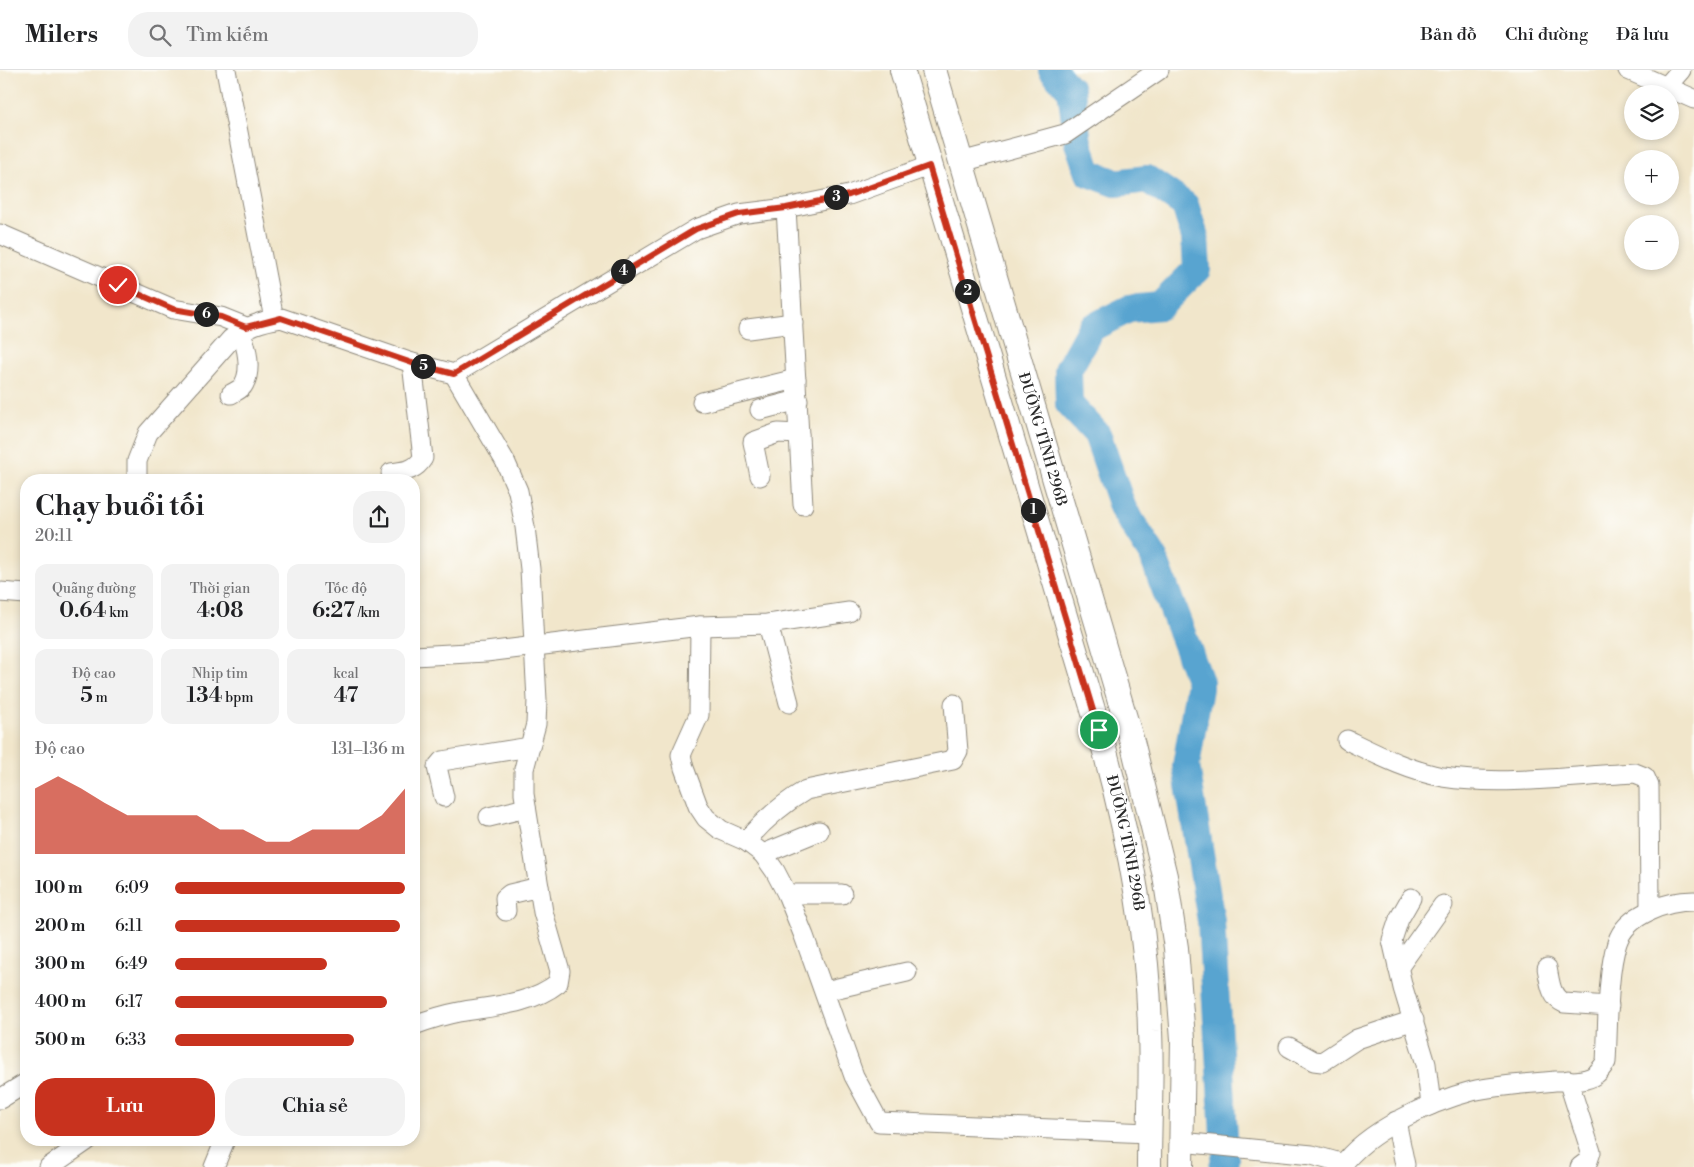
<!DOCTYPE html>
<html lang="vi">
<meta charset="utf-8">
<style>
body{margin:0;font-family:"Libre Bodoni",serif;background:#f2f2f2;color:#202124;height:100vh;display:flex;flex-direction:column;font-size:19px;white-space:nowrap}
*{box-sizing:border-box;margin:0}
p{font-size:16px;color:#757577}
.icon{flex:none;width:28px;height:28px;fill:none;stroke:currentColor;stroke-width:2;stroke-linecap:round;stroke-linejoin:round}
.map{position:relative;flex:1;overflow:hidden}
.panel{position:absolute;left:20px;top:404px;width:400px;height:672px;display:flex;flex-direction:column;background:#fff;border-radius:20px;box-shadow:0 2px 8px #0003}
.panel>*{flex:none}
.controls{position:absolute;left:1624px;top:15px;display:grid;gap:10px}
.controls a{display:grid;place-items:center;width:55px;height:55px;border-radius:50%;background:#fff;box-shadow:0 2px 8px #0003;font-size:25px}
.pin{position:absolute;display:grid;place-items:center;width:42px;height:42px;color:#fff;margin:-21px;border:2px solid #fff;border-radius:50%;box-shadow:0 1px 5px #0007}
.km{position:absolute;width:25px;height:25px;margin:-12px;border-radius:50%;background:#222;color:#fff;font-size:14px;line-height:25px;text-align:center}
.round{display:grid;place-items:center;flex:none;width:52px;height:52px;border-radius:20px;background:#f2f2f2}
.summary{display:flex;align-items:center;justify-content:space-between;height:85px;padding:0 15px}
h1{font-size:28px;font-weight:600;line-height:38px}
.metrics{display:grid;grid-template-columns:repeat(3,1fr);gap:8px;height:85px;padding:5px 15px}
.metrics div{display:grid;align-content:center;border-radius:12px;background:#f2f2f2;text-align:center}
.metrics b{font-size:21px;font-weight:600}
.metrics small{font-size:14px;font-weight:400}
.metrics p{font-size:14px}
.chart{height:140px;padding:10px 15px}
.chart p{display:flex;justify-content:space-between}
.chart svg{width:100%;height:90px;margin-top:5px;fill:#c8321e;opacity:.7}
.button{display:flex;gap:10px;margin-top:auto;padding:10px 15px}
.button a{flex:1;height:58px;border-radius:20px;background:#c8321e;color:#fff;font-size:20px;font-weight:600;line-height:58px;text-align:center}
.button a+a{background:#f2f2f2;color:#202124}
ul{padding:0 15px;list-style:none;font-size:16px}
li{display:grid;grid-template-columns:80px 60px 1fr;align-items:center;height:38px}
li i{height:12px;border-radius:6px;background:#c8321e}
header{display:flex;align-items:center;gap:30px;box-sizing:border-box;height:70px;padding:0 25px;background:#fff;border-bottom:1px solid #e0e0e0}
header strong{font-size:24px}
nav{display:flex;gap:28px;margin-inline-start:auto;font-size:18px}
.search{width:350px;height:45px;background:#f2f2f2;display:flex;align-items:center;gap:12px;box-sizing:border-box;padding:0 18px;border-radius:20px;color:#757577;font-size:19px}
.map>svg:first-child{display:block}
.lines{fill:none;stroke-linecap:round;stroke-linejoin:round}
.river{stroke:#58a4d0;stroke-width:28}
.minor-casing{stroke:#8e887b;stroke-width:21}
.major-casing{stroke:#8e887b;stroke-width:26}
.minor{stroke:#fff;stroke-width:19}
.major{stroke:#fff;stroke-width:24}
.route-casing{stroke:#fff;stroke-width:10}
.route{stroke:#c8321e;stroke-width:6}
.labels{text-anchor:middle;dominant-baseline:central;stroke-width:4.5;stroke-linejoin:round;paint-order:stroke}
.street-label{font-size:15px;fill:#2b2b2b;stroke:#fdfcf7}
</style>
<header>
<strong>Milers</strong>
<div class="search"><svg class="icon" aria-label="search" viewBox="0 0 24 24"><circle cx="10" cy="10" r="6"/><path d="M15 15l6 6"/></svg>Tìm kiếm</div>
<nav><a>Bản đồ</a><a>Chỉ đường</a><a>Đã lưu</a></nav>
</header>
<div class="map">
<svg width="1694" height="1097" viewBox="0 0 1694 1097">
<rect width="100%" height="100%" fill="#fdfcf7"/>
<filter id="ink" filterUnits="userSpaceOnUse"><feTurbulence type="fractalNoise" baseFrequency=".02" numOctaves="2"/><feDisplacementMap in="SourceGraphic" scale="10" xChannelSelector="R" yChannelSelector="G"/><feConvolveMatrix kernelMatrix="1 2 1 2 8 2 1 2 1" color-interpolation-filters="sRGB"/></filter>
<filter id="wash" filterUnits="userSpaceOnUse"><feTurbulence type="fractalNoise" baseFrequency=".0096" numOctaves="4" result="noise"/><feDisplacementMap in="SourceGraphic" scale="20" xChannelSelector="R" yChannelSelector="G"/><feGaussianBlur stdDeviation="1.12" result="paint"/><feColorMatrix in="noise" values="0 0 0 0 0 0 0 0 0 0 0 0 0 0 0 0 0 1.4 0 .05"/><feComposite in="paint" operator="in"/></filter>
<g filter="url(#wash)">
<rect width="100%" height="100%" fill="#f1e6cb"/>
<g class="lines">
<g class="river">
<polyline points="1052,0 1071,20 1078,73 1089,103 1116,113 1147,109 1185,135 1195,167 1197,199 1160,236 1129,239 1091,258 1068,300 1069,334 1097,364 1123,439 1153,486 1200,612 1186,696 1211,851 1224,1065"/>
<polyline points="1223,1097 1225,1089"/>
</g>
</g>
</g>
<g filter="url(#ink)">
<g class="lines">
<defs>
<g id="minor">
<polyline points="226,0 274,249"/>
<polyline points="1628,0 1694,29"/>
<polyline points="1666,17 1681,0"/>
<polyline points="961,92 1065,64 1159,0"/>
<polyline points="786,138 849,125 929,96"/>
<polyline points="0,164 173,239 221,247 246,257"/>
<polyline points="748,259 793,253"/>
<path d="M231,324C236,321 242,319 244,314C252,300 247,275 240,262"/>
<polyline points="702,332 796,309"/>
<polyline points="760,340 798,330"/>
<path d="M391,403C405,401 415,401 423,388L412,293"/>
<polyline points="760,406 753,372 778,363 799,364"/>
<path d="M137,410V391L148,363L231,269C247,256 261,251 281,248L412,293L454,304L696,159L739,144L786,138L803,435"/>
<polyline points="0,522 26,524"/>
<polyline points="768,554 789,633"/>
<polyline points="700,556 699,645 681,685 684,698 698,736 706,748 721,760 746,771 763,784 775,801 787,824 804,866 854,1006 879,1052 1149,1063"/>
<polyline points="414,586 486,582 700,556 768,554 849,542"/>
<path d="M1347,670C1378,685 1409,701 1443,707C1502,716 1575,706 1635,703L1645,707L1649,716L1650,839"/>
<polyline points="444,727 437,697 442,691 530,677"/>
<polyline points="489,747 526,738"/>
<path d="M746,771C764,750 782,734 806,720L953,690L958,681L954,634"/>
<polyline points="763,784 819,761"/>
<polyline points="787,824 842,824"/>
<polyline points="1411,828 1399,849 1392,870 1403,918 1426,994 1431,1035"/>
<polyline points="506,841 505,828 510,824 539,817"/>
<polyline points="1398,898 1443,835"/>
<path d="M1547,898C1550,911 1550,927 1564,933L1609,936"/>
<polyline points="825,921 907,902"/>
<path d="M414,955C428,950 443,945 459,942C492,936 530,935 558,913L560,901L543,842L524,724V699L536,654L537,630L530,499L525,457L518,421L505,391L454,304"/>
<polyline points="1289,977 1314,991 1322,992 1357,969 1414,950"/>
<polyline points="1568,1010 1591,1082 1588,1091 1580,1097"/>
<polyline points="0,1029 26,1013"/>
<polyline points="1396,1051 1405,1095"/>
<polyline points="1181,1072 1312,1085 1344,1094"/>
<polyline points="49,1097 88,1070"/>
<polyline points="214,1097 225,1070"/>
<path d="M1341,1097C1366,1061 1430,1032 1472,1021C1499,1015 1528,1014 1555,1011C1565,1011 1577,1012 1586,1009C1596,1007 1600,1000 1606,992C1608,959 1607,902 1617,873C1626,844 1667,831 1694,831"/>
</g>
<g id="major">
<path id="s1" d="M902,0L1099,660C1127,758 1148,859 1150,961C1152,1006 1149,1052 1149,1097"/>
<path id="s2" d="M934,0L1133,675L1165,806L1176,878L1183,969L1181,1097"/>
</g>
</defs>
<use href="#minor" class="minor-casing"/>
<use href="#major" class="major-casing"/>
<use href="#minor" class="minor"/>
<use href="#major" class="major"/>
</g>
</g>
<g class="lines" filter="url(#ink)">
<defs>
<polyline id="route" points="118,215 173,239 221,247 246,257 281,248 412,293 454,304 696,159 739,144 786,138 849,125 929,96 1099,660"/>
</defs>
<use href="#route" class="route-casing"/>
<use href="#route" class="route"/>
</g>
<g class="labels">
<g class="street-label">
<text stroke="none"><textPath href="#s2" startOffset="385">ĐƯỜNG TỈNH 296B</textPath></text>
<text stroke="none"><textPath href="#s1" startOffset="805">ĐƯỜNG TỈNH 296B</textPath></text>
</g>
</g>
</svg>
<div class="controls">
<a><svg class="icon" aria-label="layers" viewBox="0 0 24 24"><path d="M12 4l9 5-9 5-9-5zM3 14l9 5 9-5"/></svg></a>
<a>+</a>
<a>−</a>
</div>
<div class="pin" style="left:1099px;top:660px;background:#1e9e55"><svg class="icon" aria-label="arrive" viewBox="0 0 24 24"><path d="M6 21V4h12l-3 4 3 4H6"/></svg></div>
<div class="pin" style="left:118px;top:215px;background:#d93025"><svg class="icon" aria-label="check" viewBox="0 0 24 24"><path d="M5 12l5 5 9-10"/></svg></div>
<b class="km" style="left:1033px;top:440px">1</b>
<b class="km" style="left:967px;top:221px">2</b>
<b class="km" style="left:836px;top:127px">3</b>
<b class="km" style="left:623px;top:201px">4</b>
<b class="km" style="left:423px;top:296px">5</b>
<b class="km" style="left:206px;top:244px">6</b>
<section class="panel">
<div class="summary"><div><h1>Chạy buổi tối</h1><p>20:11</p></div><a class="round"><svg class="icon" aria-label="share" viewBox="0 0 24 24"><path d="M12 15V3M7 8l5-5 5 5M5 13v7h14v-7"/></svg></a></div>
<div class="metrics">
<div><p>Quãng đường</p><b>0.64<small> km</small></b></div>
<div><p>Thời gian</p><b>4:08</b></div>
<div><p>Tốc độ</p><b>6:27<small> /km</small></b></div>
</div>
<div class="metrics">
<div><p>Độ cao</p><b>5<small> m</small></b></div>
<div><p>Nhịp tim</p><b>134<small> bpm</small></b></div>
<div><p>kcal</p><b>47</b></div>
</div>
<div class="chart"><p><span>Độ cao</span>131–136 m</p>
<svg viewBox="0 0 160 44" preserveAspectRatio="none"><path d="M0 44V12L10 6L20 12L30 19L40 25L50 25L60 25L70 25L80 32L90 32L100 38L110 38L120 32L130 32L140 32L150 25L160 12V44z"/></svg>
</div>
<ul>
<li><b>100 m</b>6:09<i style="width:100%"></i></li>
<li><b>200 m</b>6:11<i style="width:98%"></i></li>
<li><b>300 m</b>6:49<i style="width:66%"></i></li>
<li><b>400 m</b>6:17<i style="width:92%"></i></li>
<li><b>500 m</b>6:33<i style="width:78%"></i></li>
</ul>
<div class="button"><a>Lưu</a><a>Chia sẻ</a></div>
</section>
</div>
